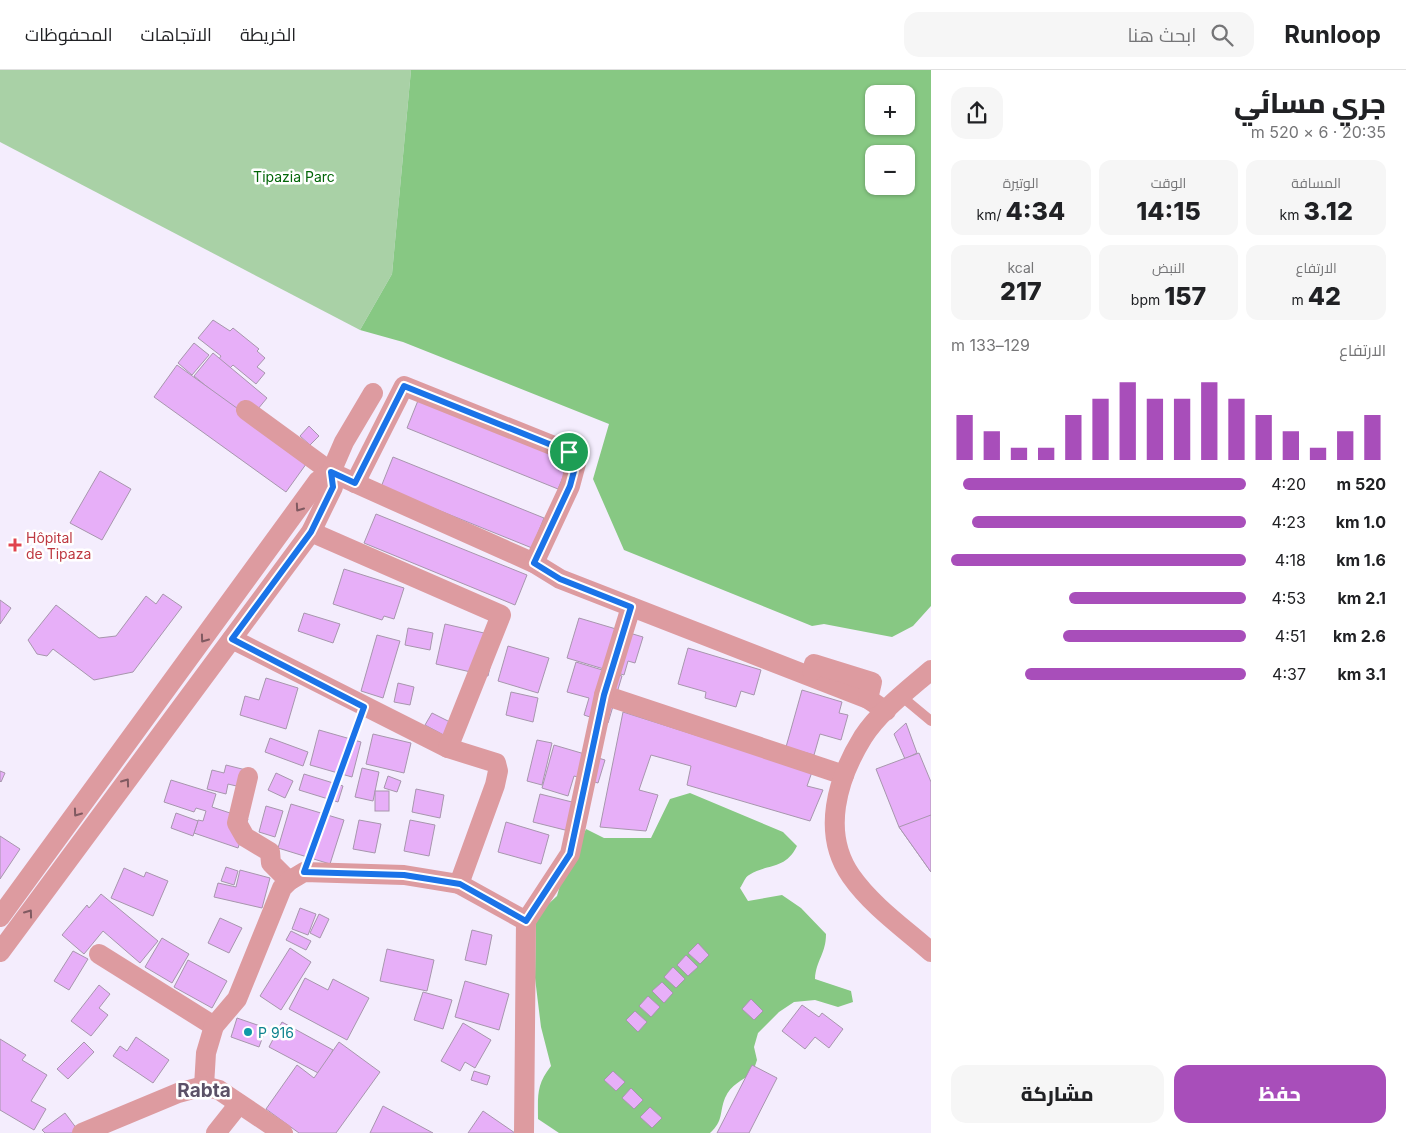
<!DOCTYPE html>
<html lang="ar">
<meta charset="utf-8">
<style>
body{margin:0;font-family:Inter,Cairo,sans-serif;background:#f6f6f6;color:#202124;direction:rtl;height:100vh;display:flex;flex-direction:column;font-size:19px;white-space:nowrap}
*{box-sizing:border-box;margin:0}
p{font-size:16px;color:#757577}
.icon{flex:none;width:28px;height:28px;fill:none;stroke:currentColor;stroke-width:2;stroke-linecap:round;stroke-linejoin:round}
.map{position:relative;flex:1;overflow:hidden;direction:ltr}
.panel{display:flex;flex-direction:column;background:#fff;width:475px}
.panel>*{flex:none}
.buttons{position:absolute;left:865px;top:15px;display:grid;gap:10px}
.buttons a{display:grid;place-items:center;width:50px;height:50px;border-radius:10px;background:#fff;box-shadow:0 1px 4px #0004;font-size:25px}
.pin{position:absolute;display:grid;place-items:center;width:42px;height:42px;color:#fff;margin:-21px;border:2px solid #fff;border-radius:50%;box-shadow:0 1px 5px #0007}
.round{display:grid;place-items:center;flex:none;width:52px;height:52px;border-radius:15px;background:#f6f6f6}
.summary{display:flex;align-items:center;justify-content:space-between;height:85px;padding:0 20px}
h1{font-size:28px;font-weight:800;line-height:38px}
.figures{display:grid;grid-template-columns:repeat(3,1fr);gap:8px;height:85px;padding:5px 20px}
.figures div{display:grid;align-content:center;border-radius:12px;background:#f6f6f6;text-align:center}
.figures b{font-size:25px;font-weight:800}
.figures small{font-size:14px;font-weight:400}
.figures p{font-size:14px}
.chart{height:140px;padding:10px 20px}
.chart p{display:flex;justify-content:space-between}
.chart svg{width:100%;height:90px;margin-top:5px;stroke:#a84eba;stroke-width:6}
.primary-button{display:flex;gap:10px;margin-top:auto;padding:10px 20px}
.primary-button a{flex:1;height:58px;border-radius:15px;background:#a84eba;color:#fff;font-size:20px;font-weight:800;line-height:58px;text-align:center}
.primary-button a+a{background:#f6f6f6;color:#202124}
ul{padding:0 20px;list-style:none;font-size:16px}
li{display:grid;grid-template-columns:80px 60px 1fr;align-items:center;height:38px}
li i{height:12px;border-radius:6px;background:#a84eba}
header{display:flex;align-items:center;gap:30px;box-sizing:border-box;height:70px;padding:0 25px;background:#fff;border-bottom:1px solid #e0e0e0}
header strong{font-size:24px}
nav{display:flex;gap:28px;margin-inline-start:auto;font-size:18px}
.search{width:350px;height:45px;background:#f6f6f6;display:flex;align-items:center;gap:12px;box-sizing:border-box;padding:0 18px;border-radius:15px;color:#757577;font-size:19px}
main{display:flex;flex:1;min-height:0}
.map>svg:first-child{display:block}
.green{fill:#a9d1a6}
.forest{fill:#87c883;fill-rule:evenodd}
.building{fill:#e7aff8;stroke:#a796ad}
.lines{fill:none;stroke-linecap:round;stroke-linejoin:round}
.path{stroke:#aaa4b2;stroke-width:3;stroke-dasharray:2.5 4;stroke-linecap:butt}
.service{stroke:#dd9ba0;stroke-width:10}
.minor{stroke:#dd9ba0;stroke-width:20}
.oneway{stroke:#805a61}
.route-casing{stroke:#fff;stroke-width:10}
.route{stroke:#1a73e8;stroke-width:6}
.health-dot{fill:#e0444e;stroke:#fff;stroke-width:2}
.culture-dot{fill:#0f9aa8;stroke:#fff;stroke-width:2}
.labels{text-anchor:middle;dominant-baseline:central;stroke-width:5;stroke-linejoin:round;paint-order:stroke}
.park-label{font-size:14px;fill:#036608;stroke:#fff}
.health-label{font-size:14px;fill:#be3a42;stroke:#fff;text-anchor:start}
.culture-label{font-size:14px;fill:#0d838f;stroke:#fff;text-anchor:start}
.district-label{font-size:19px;font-weight:bold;fill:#5b5167;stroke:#fff}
</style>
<header>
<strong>Runloop</strong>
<div class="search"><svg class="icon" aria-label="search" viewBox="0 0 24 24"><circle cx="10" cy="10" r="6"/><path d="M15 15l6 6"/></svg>ابحث هنا</div>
<nav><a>الخريطة</a><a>الاتجاهات</a><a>المحفوظات</a></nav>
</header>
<main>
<section class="panel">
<div class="summary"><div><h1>جري مسائي</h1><p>20:35 · 6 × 520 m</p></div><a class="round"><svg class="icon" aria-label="share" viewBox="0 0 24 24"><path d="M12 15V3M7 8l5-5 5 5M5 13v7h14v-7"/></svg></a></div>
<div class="figures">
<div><p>المسافة</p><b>3.12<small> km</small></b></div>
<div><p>الوقت</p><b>14:15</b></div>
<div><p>الوتيرة</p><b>4:34<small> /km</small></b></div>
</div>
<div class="figures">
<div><p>الارتفاع</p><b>42<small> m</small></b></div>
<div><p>النبض</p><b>157<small> bpm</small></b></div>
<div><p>kcal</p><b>217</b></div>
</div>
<div class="chart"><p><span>الارتفاع</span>129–133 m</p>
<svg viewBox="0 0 160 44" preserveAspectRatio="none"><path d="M5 44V22M15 44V30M25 44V38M35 44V38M45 44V22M55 44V14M65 44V6M75 44V14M85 44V14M95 44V6M105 44V14M115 44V22M125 44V30M135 44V38M145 44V30M155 44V22"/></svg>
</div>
<ul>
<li><b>520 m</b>4:20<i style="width:96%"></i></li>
<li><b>1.0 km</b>4:23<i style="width:93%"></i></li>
<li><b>1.6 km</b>4:18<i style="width:100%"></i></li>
<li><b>2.1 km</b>4:53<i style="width:60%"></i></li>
<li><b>2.6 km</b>4:51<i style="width:62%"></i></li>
<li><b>3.1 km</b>4:37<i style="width:75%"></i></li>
</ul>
<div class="primary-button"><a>حفظ</a><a>مشاركة</a></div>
</section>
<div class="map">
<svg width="931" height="1063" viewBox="0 0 931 1063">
<rect width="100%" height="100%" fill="#f4edfd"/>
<polygon class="green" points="0,0 411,0 392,204 360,260 0,72"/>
<g class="forest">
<path d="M411,0H931V536L913,556L892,567L824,554L812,556L624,480L593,409L609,354L403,272L360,260L392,204ZM874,24H906V56H874ZM874,84H906V116H874Z"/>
<path d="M690,723L783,762L797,776C785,800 769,793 749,805C745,807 743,814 740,818L748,831L782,825L801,838L826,864C826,884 816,890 815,909L851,921L853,932L838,937L815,930L794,932L779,942L758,963L754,977L757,990L753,1002C742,1011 731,1014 725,1028C719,1043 724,1050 710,1063H559L538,1049C538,1026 536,1015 551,996L541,957L535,908L536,852L543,839L557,826L561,812L586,759L604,768H651L670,729Z"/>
</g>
<g class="building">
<polygon points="213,250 230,261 233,258 259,279 257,281 265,288 257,297 265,303 256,314 233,295 230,298 219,289 221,286 198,268"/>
<polygon points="194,273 209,285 192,305 178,293"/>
<polygon points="213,283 267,328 248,351 194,306"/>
<polygon points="177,295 309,390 286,422 154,327"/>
<polygon points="419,328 570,390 558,419 407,358"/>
<polygon points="309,356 319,366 310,375 300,366"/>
<polygon points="393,387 544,448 532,478 381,417"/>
<polygon points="100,401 131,419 102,470 70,453"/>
<polygon points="376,444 527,505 515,535 364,473"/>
<polygon points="344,499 404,518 394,549 384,546 382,550 333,534"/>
<polygon points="163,524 182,537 133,602 94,610 53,579 47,586 37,584 28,570 56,535 99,568 116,566 146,526 156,534"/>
<polygon points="0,530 11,538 0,554"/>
<polygon points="304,543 340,554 333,573 298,561"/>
<polygon points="579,548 643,567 635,593 628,591 624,605 567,588"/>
<polygon points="445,554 497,566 488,606 436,594"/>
<polygon points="408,558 433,563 430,580 405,575"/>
<polygon points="377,565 400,571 383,628 361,621"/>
<polygon points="508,576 549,588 538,623 498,611"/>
<polygon points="688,578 761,600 754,625 741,621 736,637 705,628 706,622 678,614"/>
<polygon points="576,592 622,606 608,653 584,645 589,628 567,622"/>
<polygon points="266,608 298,618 286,659 240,645 245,626 259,630"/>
<polygon points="398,613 414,617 410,635 394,632"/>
<polygon points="802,620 842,632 839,643 848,645 841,670 820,664 814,685 786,677"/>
<polygon points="511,622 538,628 533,652 506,645"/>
<polygon points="623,642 812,702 807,716 823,720 810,751 687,715 691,696 651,685 639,720 658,725 646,761 600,757"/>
<polygon points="432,643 460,657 453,670 425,655"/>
<polygon points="906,653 917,683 905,689 894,664"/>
<polygon points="319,660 361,672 352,707 310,695"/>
<polygon points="373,664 411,673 404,703 366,694"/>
<polygon points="270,668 308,682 303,696 265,682"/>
<polygon points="537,670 552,673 542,715 527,711"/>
<polygon points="554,675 605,690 598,713 574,706 568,726 542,718"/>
<polygon points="919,683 931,712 931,802 899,757 876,699"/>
<polygon points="226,695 254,702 249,719 228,714 226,724 207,719 212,700 224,703"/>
<polygon points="362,698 379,702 373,731 355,727"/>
<polygon points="0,701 5,703 1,712 0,711"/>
<polygon points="276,703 293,711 285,728 268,720"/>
<polygon points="304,704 343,716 338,732 299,720"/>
<polygon points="388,706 401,711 397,722 384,718"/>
<polygon points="171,710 216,724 212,737 248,749 238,778 194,763 198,750 203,751 206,741 196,738 194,742 164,732"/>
<polygon points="416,719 444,725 440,748 412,742"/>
<rect x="375" y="721" width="14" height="20"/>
<polygon points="540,724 584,735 577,763 533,752"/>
<polygon points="291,734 344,750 330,794 278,778"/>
<polygon points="266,736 283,741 275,767 259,762"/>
<polygon points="176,743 198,751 193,766 171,758"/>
<polygon points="931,745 931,802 899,757"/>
<polygon points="359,750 381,754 375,783 353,779"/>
<polygon points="410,750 435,755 429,786 404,781"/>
<polygon points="506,752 549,765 541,794 498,782"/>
<polygon points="0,766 20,779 0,809"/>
<polygon points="226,797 238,801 234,815 221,811"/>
<polygon points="124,798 144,807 146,802 168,811 153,846 111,828"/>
<polygon points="240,800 270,808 262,838 214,827 218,813 236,817"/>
<polygon points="101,824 158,871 140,893 103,861 84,884 62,865 87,835 89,838"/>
<polygon points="300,838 316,844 308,865 292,859"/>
<polygon points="319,844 329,849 320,868 310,863"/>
<polygon points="220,848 242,858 229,883 208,873"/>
<polygon points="472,860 492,865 486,895 465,890"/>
<polygon points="291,861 311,871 306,880 286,870"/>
<polygon points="162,868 189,884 172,913 145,897"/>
<polygon points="698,873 709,885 700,894 688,883"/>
<polygon points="290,878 311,892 281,940 260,926"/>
<polygon points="387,879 434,890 427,921 380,911"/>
<polygon points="73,881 88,889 69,920 54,911"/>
<polygon points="686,885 698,897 688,906 677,895"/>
<polygon points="188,890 227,911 212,938 174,917"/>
<polygon points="673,897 685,909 676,918 664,907"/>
<polygon points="305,908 328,920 333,909 369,928 347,970 289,939"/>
<polygon points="465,911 509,924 499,960 455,947"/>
<polygon points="662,912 673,923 664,933 652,921"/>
<polygon points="99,915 110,924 99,938 108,945 91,966 71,951"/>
<polygon points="423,922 452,930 443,959 414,950"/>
<polygon points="648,926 660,937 651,947 639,936"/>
<polygon points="751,929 763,941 754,950 742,939"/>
<polygon points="802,935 819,947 822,943 843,959 829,978 815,967 805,979 782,961"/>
<polygon points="635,941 647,952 638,962 626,950"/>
<polygon points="237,948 266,958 259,977 231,967"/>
<polygon points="282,952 333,980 320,1004 269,977"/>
<polygon points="463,953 491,970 475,998 465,992 460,1001 441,991"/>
<polygon points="136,967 169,990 153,1013 113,986 120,976 127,981"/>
<polygon points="0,969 26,985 22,990 47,1005 31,1031 46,1039 34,1060 0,1040"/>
<polygon points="84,972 94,982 68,1009 57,999"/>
<polygon points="339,972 380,1002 336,1063 299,1063 266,1039 297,995 314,1008"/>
<polygon points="752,995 777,1008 749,1063 717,1063"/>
<polygon points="474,1001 490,1006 487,1015 471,1010"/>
<polygon points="613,1001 625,1012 616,1021 604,1010"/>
<polygon points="631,1018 643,1030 634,1039 622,1028"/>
<polygon points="383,1036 433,1063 370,1063"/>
<polygon points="650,1037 662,1048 652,1058 640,1047"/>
<polygon points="483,1041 515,1063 468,1063"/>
<polygon points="65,1043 80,1063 45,1063 42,1060"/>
</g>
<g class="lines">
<polyline class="path" points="311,782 358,654"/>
<polyline class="service" points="901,626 931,651"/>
<g class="minor">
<polyline points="246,340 331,402 355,413 534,493 560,509 868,629 886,641"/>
<polyline points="355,413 404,316 569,382 577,390 570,416 534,493"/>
<polyline points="631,537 604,625 844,705"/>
<polyline points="232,569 448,678"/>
<path d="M931,600C908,620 880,641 863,667C837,709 821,763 851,806C872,836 905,859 931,882"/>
<polyline points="812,601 814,594 872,612 868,629"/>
<polyline points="248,707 237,753 245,767 270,782 271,793 289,811"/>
<polyline points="459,814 526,851 570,784 604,625"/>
<polyline points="0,847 318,411 331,402"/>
<polyline points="0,882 311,462 333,417 331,402 344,372 373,323"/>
<polyline points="99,884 214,956"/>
<polyline points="204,1016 206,983 214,956 237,929 282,818 289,811 304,802 404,805 459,814 495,715 498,701 496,693 448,678 501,545 311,462"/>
<polyline points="82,1063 178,1023 204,1016 219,1020 283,1063"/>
<polyline points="216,1063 239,1034"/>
<polyline points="524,1063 526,851"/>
</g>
</g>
<defs><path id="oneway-chevron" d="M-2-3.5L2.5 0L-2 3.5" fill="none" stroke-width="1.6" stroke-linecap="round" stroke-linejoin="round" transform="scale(1.25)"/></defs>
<g class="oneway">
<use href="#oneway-chevron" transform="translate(299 438) rotate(125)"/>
<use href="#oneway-chevron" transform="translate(204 569) rotate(126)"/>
<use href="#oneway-chevron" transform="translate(126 712) rotate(-54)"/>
<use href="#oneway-chevron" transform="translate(77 743) rotate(126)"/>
<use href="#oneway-chevron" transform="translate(29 843) rotate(-54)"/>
</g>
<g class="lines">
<defs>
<polygon id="route" points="404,316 569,382 577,390 570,416 534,493 560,509 631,537 604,625 570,784 526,851 460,814 404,805 304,802 364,637 232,569 311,462 333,417 331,402 355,413"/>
</defs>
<use href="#route" class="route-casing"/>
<use href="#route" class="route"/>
</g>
<path class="health-dot" d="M12.5 467.5h5v5h5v5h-5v5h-5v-5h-5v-5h5z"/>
<circle class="culture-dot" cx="248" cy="962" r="5"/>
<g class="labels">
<g class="park-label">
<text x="294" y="106">Tipazia Parc</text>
</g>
<g class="health-label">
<text x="26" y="467">Hôpital<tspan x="26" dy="16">de Tipaza</tspan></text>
</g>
<g class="culture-label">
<text x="258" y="962">P 916</text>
</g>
<g class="district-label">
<text x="204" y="1020">Rabta</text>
</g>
</g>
</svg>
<div class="buttons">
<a>+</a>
<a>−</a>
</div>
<div class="pin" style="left:569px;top:382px;background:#1e9e55"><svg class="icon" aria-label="arrive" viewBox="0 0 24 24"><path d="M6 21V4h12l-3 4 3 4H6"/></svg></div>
</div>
</main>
